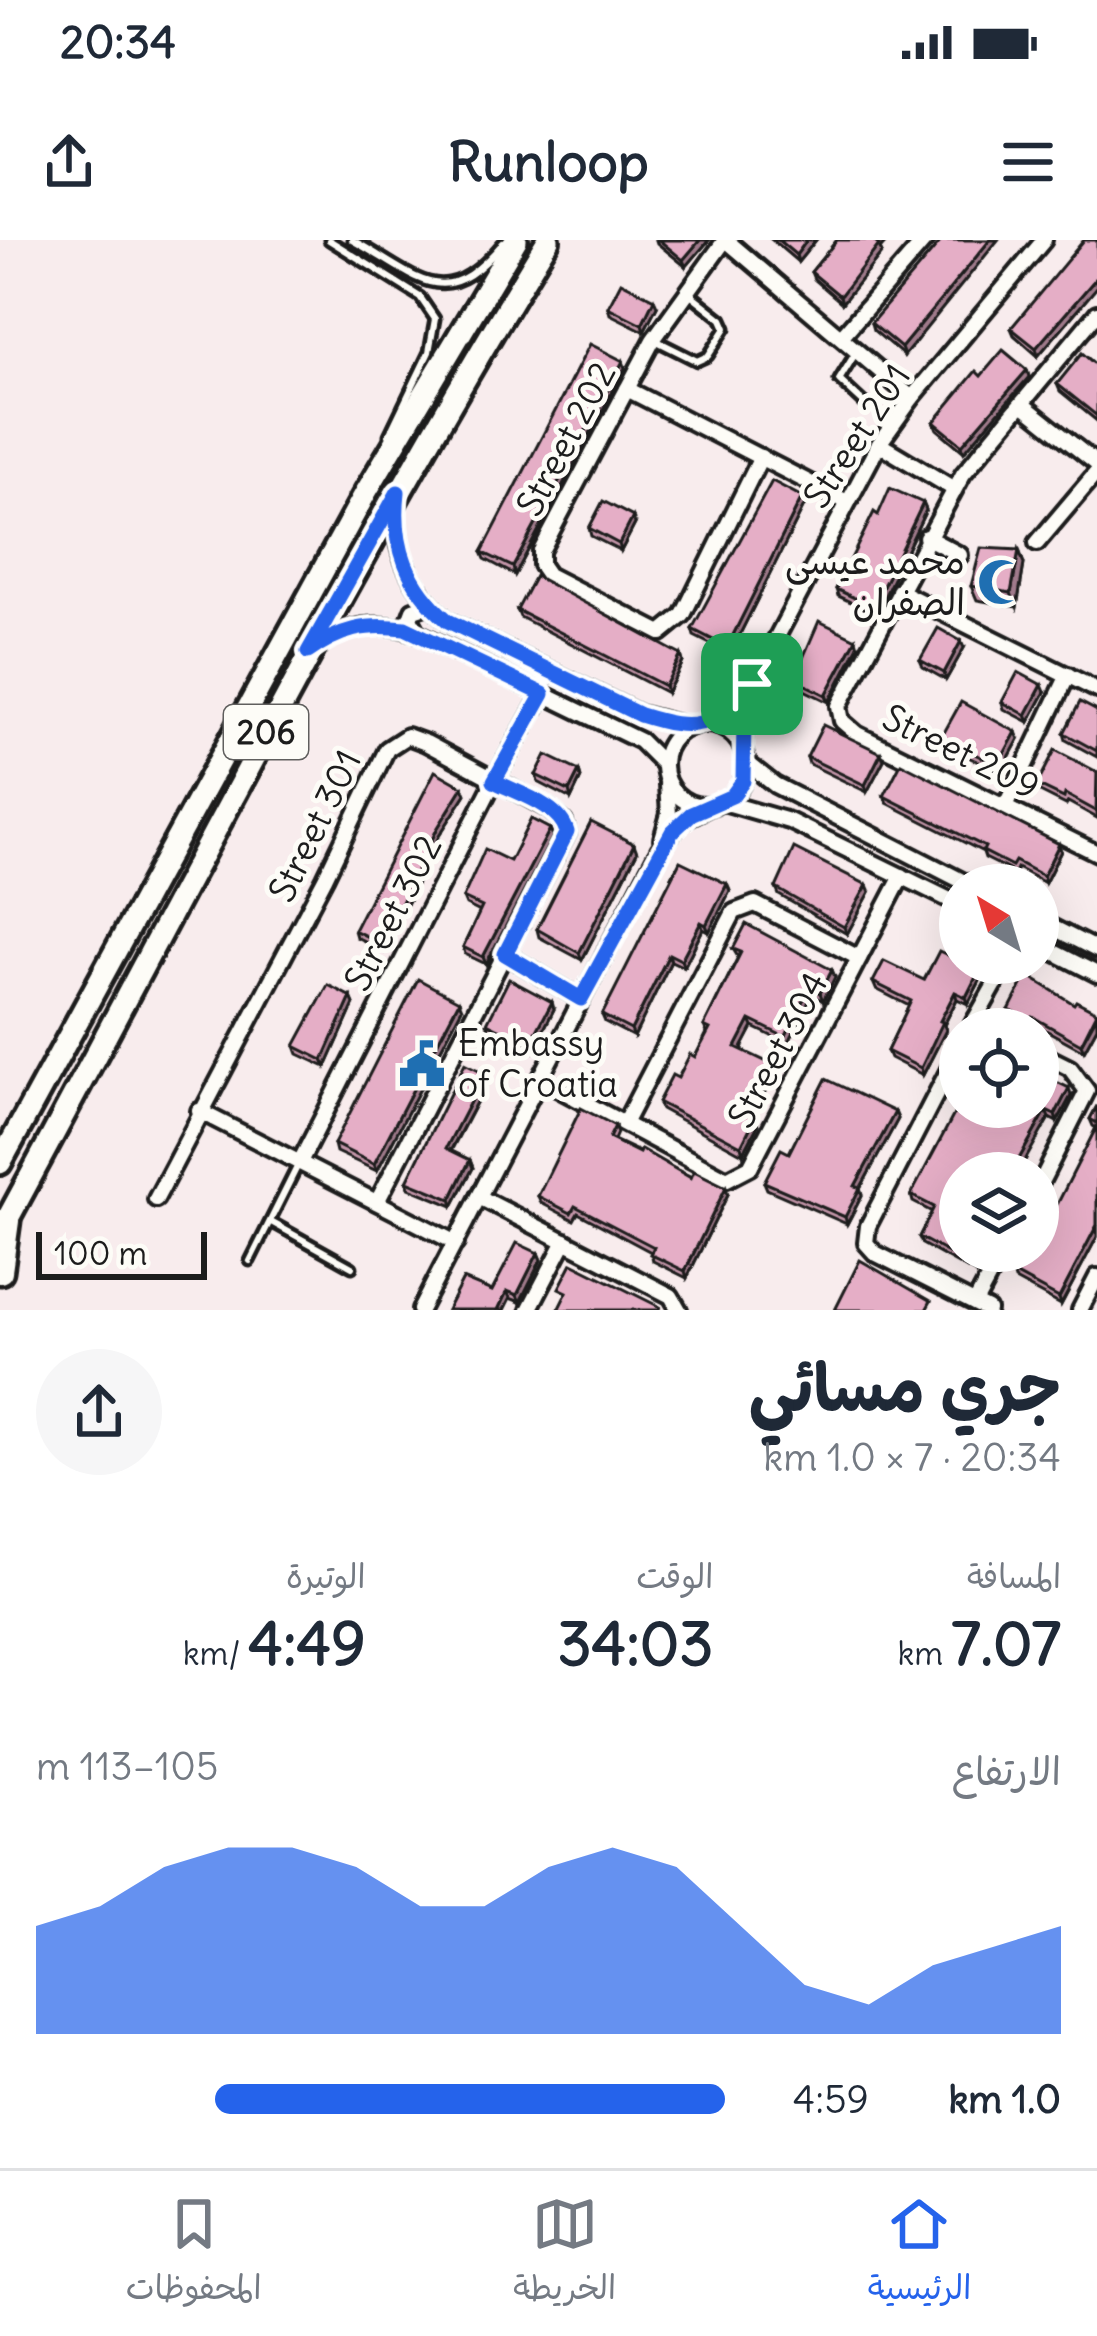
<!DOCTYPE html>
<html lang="ar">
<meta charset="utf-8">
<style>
body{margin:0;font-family:Delius,"Playpen Sans Arabic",sans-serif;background:#f6f6f7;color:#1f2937;direction:rtl;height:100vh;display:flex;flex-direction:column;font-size:45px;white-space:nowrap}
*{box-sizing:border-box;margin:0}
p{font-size:39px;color:#747a83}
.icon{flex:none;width:66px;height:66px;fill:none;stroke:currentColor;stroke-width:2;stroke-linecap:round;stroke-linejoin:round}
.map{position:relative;height:1070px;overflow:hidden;direction:ltr}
.drawer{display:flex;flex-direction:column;background:#fff;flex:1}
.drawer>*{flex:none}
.needle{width:78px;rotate:322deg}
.tools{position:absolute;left:939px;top:624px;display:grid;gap:24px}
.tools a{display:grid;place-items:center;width:120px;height:120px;border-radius:50%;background:#fff;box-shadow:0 12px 48px #0002;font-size:60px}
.scale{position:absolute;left:36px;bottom:30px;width:171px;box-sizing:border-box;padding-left:12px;border:6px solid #1c1c1c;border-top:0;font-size:33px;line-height:42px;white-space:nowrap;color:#1c1c1c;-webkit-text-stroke:9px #fdfcf7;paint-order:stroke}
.pin{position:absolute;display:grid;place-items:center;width:102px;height:102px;color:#fff;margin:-51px;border-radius:24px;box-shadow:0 6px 18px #0006}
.round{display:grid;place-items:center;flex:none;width:126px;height:126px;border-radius:63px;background:#f6f6f7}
.summary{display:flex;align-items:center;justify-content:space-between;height:204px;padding:0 36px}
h1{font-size:66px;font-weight:700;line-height:90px}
.stats{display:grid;grid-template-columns:repeat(3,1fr);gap:18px;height:204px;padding:12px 36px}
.stats div{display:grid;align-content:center}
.stats b{font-size:60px;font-weight:700}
.stats small{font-size:33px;font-weight:400}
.stats p{font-size:33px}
.chart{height:336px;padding:24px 36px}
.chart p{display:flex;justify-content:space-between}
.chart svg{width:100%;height:216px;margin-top:12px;fill:#2563eb;opacity:.7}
ul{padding:0 36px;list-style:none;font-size:39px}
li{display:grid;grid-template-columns:192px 144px 1fr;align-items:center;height:90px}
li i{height:30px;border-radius:15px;background:#2563eb}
.status{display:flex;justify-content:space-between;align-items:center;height:84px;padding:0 60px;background:#fff;direction:ltr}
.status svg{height:33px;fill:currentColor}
header{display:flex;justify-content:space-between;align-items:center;height:156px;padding:0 36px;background:#fff;font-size:54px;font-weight:700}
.dock{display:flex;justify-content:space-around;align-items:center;height:168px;border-top:3px solid #e0e1e3;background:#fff;font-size:33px;color:#747a83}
.dock a{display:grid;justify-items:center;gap:6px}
.dock .selected{color:#2563eb}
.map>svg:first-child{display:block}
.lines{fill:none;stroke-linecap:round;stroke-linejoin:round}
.lane-casing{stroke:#1c1c1c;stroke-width:15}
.street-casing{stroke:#1c1c1c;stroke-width:22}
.primary-casing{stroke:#1c1c1c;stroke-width:30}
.highway-casing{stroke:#1c1c1c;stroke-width:33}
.lane{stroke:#fdfcf7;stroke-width:6}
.street{stroke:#fdfcf7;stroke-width:14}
.primary{stroke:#fdfcf7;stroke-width:21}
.highway{stroke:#fdfcf7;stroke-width:24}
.wall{fill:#c596aa;stroke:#1c1c1c;stroke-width:3}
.shaded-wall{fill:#a07a8b;stroke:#1c1c1c;stroke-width:3}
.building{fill:#e5aec6;stroke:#1c1c1c;stroke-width:3}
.route-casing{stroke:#fff;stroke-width:24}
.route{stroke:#2563eb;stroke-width:15}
.labels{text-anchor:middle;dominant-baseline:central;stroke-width:10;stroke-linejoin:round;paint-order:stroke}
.shield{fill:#fdfcf7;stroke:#605f5e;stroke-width:3}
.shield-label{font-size:33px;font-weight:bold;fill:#1c1c1c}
.street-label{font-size:36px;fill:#1c1c1c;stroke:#fdfcf7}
.poi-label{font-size:36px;fill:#1c1c1c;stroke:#fdfcf7;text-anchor:end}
</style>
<div class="status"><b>20:34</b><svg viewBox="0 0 49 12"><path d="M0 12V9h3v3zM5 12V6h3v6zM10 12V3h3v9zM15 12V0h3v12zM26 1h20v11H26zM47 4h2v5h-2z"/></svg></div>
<header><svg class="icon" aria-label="menu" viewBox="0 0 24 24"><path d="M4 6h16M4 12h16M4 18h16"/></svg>Runloop<svg class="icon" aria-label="share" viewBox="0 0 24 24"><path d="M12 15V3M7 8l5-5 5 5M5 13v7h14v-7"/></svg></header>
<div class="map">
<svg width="1097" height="1070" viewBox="0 0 1097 1070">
<rect width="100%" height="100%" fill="#f8eced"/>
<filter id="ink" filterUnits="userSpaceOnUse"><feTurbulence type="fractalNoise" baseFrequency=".00833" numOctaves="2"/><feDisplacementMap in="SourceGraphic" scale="24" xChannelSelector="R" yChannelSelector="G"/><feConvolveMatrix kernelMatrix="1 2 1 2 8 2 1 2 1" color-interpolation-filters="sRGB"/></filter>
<g filter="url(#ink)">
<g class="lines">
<defs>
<g id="lane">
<polyline points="329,0 420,57 435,79 429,112 389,195"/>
<path d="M352,0C420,37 443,75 503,3"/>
<polyline points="657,101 697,121 708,116 726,88 722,79 689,53"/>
<polyline points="855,114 839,140 867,166"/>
<polyline points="271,982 352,1027"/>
<polyline points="250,1021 299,923"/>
</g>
<g id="street">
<polyline points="725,0 653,100 541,311 541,325 548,335 661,393 683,375 761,217"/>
<polyline points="726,0 912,158"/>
<polyline points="1097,73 963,234 839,466 842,481 857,494 1097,613"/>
<polyline points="841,97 925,0"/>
<polyline points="627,149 847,262"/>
<polyline points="1022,164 1097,224"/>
<polyline points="879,204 954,249"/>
<path d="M396,267C393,314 413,351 448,381L639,474L690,487"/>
<polyline points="926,297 960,315"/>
<polyline points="1037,303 1097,232"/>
<polyline points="899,351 1097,450"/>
<polyline points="418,393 410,378 413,370 429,365"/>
<path d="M318,405C349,383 383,381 418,393L640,501L663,524"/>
<polyline points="701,484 738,460 752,444 879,204 912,158 1044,0"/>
<circle cx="705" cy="525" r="41"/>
<polyline points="742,508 751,448"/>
<polyline points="746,522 775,545 970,645"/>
<polyline points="723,562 789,581 960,665"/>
<polyline points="1005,567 1068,435"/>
<polyline points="662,599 669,574 667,545"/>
<polyline points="1038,680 1097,710"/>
<polyline points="1038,704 1097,734"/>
<polyline points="505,714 581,759"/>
<polyline points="975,780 993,789"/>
<polyline points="970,789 1007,723"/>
<polyline points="960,808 868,986 866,1003 875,1013 988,1070"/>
<polyline points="1038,812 1070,828 1087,851 1038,948"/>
<polyline points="540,839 727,939 750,927 902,636"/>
<polyline points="199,871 456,1003"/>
<polyline points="625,882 734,672 755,664 859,718"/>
<polyline points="300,922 494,541 543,453"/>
<polyline points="479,957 671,1056 679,1070"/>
<polyline points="156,959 325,638 387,509 407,496 426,503 549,569 564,582 567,593 377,962"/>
<polyline points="975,1063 1003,1011"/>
<polyline points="420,1070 659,610 681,581 709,567"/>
<polyline points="529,1070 565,1001"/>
<polyline points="1080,1070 1097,1037"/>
</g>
<g id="primary">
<polyline points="0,923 366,252 516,0"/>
<path d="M0,993C181,660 350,323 548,0"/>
</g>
<polyline id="highway" points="0,1031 7,981"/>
</defs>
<use href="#lane" class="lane-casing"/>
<use href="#street" class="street-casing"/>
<use href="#primary" class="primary-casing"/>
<use href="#highway" class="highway-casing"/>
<use href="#lane" class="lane"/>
<use href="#street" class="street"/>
<use href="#primary" class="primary"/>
<use href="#highway" class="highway"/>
</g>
<g class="wall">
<polygon points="656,0 709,0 686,27 657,3"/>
<polygon points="772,0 816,0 798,22"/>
<polygon points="837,0 888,0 880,9 882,13 842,63 814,39 811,32"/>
<polygon points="942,0 904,116 873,90 871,83"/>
<polygon points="1097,0 1097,47 1038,116 1014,95 1011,88"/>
<polygon points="657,66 644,91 610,74 608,67"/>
<polygon points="623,121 625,128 515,335 485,319 482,312"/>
<polygon points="1097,126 1097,181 1060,151 1057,144"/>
<polygon points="1027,130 1029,137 964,212 937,189 934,182 981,136"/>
<polygon points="923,263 926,270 876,374 838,356 836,349 878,275"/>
<polygon points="805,264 730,414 694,396 692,389"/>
<polygon points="635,284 621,311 591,296 589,288"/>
<polygon points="1019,310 1024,324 1017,367 977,360 971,346"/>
<polygon points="517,370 681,415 683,422 667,453 520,377"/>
<polygon points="858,406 829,462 796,446 794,439"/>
<polygon points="964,408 946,440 923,427 920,420"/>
<polygon points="1045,452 1029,482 1004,469 1002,462"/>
<polygon points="1097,471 1097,517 1066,500 1064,493"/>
<polygon points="941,498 1019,499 1001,532 944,506"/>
<polygon points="807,517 884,520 867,552 809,524"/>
<polygon points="579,531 581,538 571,559 538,542 536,535"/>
<polygon points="1097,532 1097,578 1068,562 1066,565 1040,552 1037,545"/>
<polygon points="466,554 439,596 385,711 356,697 354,690"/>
<polygon points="884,556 1061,611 1045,643 1017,628 1015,633 985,618 983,612 887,563"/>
<polygon points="550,589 553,596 486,724 465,714 463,707 480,672 466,665 463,658"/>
<polygon points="637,612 582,720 539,697 537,689"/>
<polygon points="727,644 730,651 709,692 703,689 684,727 671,721 634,797 605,782 602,775"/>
<polygon points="776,648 870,652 847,694 779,655"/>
<polygon points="733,709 832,730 835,737 823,761 812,755 788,804 753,787 741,809 775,832 752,876 755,878 758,885 743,914 661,869 658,862 695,817 707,793 704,786 738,717"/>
<polygon points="984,733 968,764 957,759 944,785 946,790 923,835 890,818 887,811 909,766 876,749 873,742 924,740"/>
<polygon points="351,757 354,764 326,827 298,814 295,806"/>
<polygon points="1074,764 1097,772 1097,787 1084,811 1035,784 1034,788 1012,777 1009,770"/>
<polygon points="462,768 377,931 336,912 334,904"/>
<polygon points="554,769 533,811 490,790 487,783"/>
<polygon points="488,840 451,911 470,920 473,928 453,966 409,948 407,941"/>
<polygon points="1071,856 1057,882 1049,878 960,1011 988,1011 976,1034 922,1004 919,997 932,972 913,962 911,955"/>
<polygon points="1097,866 1097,997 1061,1065 1015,1040 1013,1033 1038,1011 1096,888 1093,886 1090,879"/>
<polygon points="895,872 898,879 860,949 862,955 847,984 767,949 764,942 789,913"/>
<polygon points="615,886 617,893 614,900 728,954 687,1038 653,1021 651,1012 578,973 574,980 541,963 538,956"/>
<polygon points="538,1013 541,1020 520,1062 492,1051"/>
</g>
<g class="shaded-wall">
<polygon points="700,0 709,0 686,27 683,20"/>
<polygon points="807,0 816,0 798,22 796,15"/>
<polygon points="879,0 888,0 880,9 882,13 842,63 840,56"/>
<polygon points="990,0 998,0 904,116 901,108"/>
<polygon points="1097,37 1097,47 1038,116 1036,108"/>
<polygon points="654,59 657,66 644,91 642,84"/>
<polygon points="623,121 625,128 515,335 513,327"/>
<polygon points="1027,130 1029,137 964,212 962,205"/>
<polygon points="802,257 805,264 730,414 727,407"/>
<polygon points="923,263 926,270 876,374 873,367"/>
<polygon points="633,277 635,284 621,311 619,304"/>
<polygon points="1019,310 1024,324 1017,367 1011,353"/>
<polygon points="856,399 858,406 829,462 826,455"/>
<polygon points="961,401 964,408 946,440 944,433"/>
<polygon points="681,415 683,422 667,453 665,446"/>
<polygon points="1042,445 1045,452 1029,482 1026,475"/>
<polygon points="1016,492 1019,499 1001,532 998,525"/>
<polygon points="881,513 884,520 867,552 865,545"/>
<polygon points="579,531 581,538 571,559 569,551"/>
<polygon points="463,547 466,554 439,596 385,711 382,704 437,589"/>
<polygon points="550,589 553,596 486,724 483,717"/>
<polygon points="634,604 637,612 582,720 579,713"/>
<polygon points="1059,604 1061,611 1045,643 1043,636"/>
<polygon points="727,644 730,651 709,692 706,685"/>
<polygon points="867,645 870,652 847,694 844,687"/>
<polygon points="701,682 703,689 684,727 681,720"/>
<polygon points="669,714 671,721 634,797 631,790"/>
<polygon points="982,725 984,733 968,764 966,757"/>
<polygon points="832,730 835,737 823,761 820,753"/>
<polygon points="809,748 812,755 788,804 785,797"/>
<polygon points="955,752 957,759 944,785 946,790 923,835 921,828 940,781"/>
<polygon points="351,757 354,764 326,827 323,820"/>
<polygon points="459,761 462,768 377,931 374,924"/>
<polygon points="552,762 554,769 533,811 530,804"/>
<polygon points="1097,775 1097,787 1084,811 1081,804"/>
<polygon points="750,780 753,787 739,814 736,807"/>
<polygon points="773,825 775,832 750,881 747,874"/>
<polygon points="485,833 488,840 448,915 446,908"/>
<polygon points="1069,848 1071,856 1057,882 1055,875"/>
<polygon points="1046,871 1049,878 1018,933 1011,933"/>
<polygon points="895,872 898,879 860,949 862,955 847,984 845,977 855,946"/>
<polygon points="755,878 758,885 743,914 741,906"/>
<polygon points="470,920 473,928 453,966 451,959"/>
<polygon points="726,947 728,954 687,1038 685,1031"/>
<polygon points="1097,985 1097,997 1061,1065 1059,1058"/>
<polygon points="982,1011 988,1011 976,1034 974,1027"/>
<polygon points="538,1013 541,1020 520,1062 517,1055"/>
<polygon points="507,1051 510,1058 504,1070 498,1070"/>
</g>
<g class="building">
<polygon points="659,0 700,0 683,20"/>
<polygon points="778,0 807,0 796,15"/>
<polygon points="837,0 879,0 876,3 879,5 840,56 811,32"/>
<polygon points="942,0 990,0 901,108 871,83"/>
<polygon points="1084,0 1097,0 1097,37 1036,108 1011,88"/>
<polygon points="621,42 654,59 642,84 608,67"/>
<polygon points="590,104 623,121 513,327 482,312"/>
<polygon points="1003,110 1027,130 962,205 934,182 976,131 981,136"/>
<polygon points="1082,113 1097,126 1097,176 1057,144"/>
<polygon points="772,241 802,257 727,407 692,389"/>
<polygon points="890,248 923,263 873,367 836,349 874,272 878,275"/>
<polygon points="603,261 633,277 619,304 589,288"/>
<polygon points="981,308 1019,310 1011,353 971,346"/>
<polygon points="535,336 681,415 665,446 517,370"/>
<polygon points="819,381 856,399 826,455 794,439"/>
<polygon points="938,388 961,401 944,433 920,420"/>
<polygon points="1018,432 1042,445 1026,475 1002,462"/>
<polygon points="961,462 1016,492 998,525 941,498"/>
<polygon points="1080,462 1097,471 1097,511 1064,493"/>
<polygon points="823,485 881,513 865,545 807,517"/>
<polygon points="1055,510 1097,532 1096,571 1065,554 1064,558 1037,545"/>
<polygon points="546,515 579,531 569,551 536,535"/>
<polygon points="901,523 1059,604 1043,636 1015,621 1012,626 983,611 985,607 884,556"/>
<polygon points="435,531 463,547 437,589 382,704 354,690"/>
<polygon points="531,579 550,589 483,717 463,707 482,667 463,658 485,609 510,621"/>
<polygon points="591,582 634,604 579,713 537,689"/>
<polygon points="794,608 867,645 844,687 776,648"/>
<polygon points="680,621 727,644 706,685 701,682 681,720 669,714 631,790 602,775"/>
<polygon points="746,684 832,730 820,753 809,748 785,797 750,780 736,807 773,825 747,874 755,878 741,906 658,862 672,835 678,838 690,814 695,817 710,789 704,786 741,712 733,709"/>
<polygon points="939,711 960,721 960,723 977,723 982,725 966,757 955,752 940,781 943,782 921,828 887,811 911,761 873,742 884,721 924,740"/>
<polygon points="1027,735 1074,764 1076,761 1097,772 1081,804 1033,777 1031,780 1009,770"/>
<polygon points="418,739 459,761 374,924 334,904"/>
<polygon points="509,739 552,762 530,804 487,783"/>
<polygon points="328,745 351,757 323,820 295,806"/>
<polygon points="465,823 485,833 446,908 470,920 451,959 407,941"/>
<polygon points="1038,833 1069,848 1055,875 1046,871 1011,933 960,933 960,1011 982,1011 974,1027 919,997 934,967 911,955 960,863 960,867 1038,867"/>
<polygon points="826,839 895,872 855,946 860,948 845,977 764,942 781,909 789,913"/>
<polygon points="1097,866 1097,883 1090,879"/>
<polygon points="581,868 615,886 609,898 639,913 641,909 691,938 694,931 726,947 685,1031 650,1014 654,1007 575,966 571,973 538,956"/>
<polygon points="1097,886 1097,985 1059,1058 1013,1033 1024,1011 1038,1011 1038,1002"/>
<polygon points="517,1003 538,1013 517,1055 507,1051 498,1070 447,1070 463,1039 492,1051"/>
<polygon points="860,1020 931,1061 926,1070 835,1070"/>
<polygon points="572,1023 660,1067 658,1070 558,1070 567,1052 559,1048"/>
</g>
</g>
<g class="lines" filter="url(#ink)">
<defs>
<path id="route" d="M398,252C392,305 407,346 448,381L640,475C694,492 713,489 752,444L744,482L743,541L732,556L691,574L672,592L581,759L505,714L567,592C560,565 517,553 494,541L543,454L405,388C366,383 340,389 308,412Z"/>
</defs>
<use href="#route" class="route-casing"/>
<use href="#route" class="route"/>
</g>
<defs>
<symbol id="mosque-bare" viewBox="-9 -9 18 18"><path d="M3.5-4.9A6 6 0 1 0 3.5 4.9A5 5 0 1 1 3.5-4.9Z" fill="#1f6fb2" stroke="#fdfcf7" stroke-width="2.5" paint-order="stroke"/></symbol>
<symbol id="civic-bare" viewBox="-9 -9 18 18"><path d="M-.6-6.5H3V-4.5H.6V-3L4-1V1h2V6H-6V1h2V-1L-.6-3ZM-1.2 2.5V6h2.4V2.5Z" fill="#1f6fb2" stroke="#fdfcf7" stroke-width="2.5" paint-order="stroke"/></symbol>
</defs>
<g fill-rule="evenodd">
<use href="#mosque-bare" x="968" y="309" width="66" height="66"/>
<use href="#civic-bare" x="389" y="791" width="66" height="66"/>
</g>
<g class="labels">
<rect class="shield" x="224" y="465" width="84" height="54" rx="9"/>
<g class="shield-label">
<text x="266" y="492">206</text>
</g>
<g class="street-label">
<text transform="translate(857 196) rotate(-57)">Street 201</text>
<text transform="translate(566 199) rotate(-62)">Street 202</text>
<text transform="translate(961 512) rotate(26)">Street 209</text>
<text transform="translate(315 586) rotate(-64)">Street 301</text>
<text transform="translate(393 673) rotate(-63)">Street 302</text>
<text transform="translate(778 810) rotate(-62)">Street 304</text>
</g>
<g class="poi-label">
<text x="965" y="321">محمد عيسى<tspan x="965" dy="41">الصفران</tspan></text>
<text x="458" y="803" text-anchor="start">Embassy<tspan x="458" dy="41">of Croatia</tspan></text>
</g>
</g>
</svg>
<div class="tools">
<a><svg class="needle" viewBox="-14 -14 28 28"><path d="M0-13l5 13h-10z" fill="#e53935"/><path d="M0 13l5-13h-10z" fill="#747a83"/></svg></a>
<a><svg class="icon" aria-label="locate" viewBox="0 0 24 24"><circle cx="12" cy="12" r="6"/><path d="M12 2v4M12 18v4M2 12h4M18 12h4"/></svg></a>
<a><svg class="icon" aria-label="layers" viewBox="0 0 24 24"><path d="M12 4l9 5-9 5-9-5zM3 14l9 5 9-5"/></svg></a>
</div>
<div class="scale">100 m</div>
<div class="pin" style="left:752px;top:444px;background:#1e9e55"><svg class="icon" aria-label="arrive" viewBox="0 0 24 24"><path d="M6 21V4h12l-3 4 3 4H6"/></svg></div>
</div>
<section class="drawer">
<div class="summary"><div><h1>جري مسائي</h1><p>20:34 · 7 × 1.0 km</p></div><a class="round"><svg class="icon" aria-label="share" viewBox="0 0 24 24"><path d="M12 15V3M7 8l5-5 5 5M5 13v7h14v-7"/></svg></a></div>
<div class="stats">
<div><p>المسافة</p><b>7.07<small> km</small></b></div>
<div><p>الوقت</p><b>34:03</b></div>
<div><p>الوتيرة</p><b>4:49<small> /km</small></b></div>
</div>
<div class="chart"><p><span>الارتفاع</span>105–113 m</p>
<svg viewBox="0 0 160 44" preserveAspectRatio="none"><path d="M0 44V22L10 18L20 10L30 6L40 6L50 10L60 18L70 18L80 10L90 6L100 10L110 22L120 34L130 38L140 30L150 26L160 22V44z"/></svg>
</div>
<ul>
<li><b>1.0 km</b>4:59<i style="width:74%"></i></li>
</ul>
</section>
<nav class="dock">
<a class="selected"><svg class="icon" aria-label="home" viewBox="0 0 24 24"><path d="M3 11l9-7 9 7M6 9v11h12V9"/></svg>الرئيسية</a>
<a><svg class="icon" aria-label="map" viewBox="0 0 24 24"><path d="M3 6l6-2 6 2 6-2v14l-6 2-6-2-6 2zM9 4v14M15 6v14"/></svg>الخريطة</a>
<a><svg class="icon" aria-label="saved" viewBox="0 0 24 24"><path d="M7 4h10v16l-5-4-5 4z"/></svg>المحفوظات</a>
</nav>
